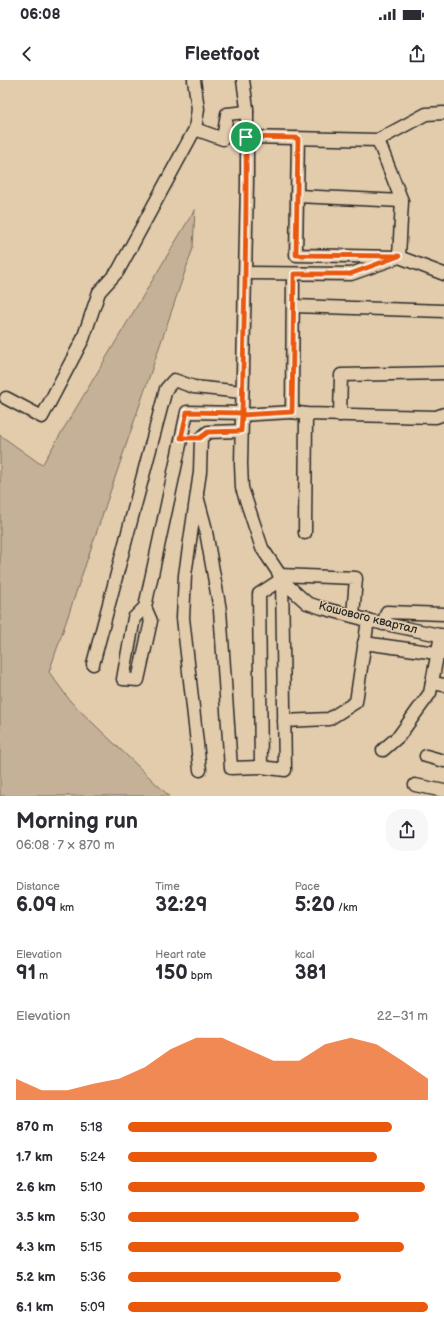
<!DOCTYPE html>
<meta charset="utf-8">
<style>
body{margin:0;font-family:"Balsamiq Sans",sans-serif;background:#f7f7f7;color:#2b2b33;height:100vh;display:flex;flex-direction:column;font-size:15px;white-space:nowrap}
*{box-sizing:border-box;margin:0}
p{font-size:13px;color:#7c7c81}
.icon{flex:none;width:22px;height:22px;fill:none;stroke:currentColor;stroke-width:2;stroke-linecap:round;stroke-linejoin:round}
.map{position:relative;height:716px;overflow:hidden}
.sheet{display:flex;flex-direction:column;background:#fff;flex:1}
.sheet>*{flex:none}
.pin{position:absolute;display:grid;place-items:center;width:34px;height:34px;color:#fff;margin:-17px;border:2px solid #fff;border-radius:50%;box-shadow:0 1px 4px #0007}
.round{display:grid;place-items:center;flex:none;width:42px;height:42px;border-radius:16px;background:#f7f7f7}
.overview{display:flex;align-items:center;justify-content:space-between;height:68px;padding:0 16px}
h1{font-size:22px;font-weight:800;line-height:30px}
.metrics{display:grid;grid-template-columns:repeat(3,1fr);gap:6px;height:68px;padding:4px 16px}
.metrics div{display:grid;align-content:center}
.metrics b{font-size:20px;font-weight:800}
.metrics small{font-size:11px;font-weight:400}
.metrics p{font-size:11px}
.chart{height:112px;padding:8px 16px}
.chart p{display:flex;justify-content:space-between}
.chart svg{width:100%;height:72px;margin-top:4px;fill:#ea580c;opacity:.7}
ul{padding:0 16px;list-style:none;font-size:13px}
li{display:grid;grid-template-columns:64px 48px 1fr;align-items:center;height:30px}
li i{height:10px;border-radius:5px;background:#ea580c}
.status{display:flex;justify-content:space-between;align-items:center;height:28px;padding:0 20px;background:#fff;direction:ltr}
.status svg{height:11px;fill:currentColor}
header{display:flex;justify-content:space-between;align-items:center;height:52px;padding:0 16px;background:#fff;font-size:18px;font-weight:800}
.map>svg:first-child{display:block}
.green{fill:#c5b197;stroke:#786e61}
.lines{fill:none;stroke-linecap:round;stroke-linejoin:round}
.minor-casing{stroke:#2b2b2b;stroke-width:15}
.minor{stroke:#e3ccac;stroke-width:12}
.route-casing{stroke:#fff;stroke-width:8}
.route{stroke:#ea580c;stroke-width:5}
.labels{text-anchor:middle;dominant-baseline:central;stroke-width:3;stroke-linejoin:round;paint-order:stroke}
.street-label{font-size:12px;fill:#2b2b2b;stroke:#e3ccac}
</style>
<div class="status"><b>06:08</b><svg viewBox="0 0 49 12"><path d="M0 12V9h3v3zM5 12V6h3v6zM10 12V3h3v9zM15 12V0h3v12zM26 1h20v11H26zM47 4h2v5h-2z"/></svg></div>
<header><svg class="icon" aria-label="back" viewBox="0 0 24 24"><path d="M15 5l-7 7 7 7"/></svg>Fleetfoot<svg class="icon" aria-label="share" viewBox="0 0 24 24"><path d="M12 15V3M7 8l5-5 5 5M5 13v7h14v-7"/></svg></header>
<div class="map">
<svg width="444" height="716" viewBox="0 0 444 716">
<rect width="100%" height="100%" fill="#e3ccac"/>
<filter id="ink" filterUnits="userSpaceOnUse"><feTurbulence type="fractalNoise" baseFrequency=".025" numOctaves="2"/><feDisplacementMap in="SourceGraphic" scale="8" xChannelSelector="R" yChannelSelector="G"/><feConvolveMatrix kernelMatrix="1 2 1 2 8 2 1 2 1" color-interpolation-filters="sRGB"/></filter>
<g filter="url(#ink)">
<polygon class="green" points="195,129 193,168 49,592 71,622 169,716 0,716 0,355 42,385"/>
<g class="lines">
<defs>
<g id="minor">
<polyline points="243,0 247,28 247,103 241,384 242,408 262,468 286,504 307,523 322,528 371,541 444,556"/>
<polyline points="195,49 223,59 227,34 247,32"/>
<polyline points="246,57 378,60 426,34 444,33"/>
<polyline points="298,58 296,175 399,177 402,121 378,60"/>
<polyline points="297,116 402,121"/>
<polyline points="245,193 351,194 399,177 444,194"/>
<polyline points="294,226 444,231"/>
<polyline points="6,318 42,337 83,259 99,212 118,191 195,49 198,29 194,0"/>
<polyline points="292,332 306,334 436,337 444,334"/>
<polyline points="242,335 292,332 293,194"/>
<polyline points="340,335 341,295 444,293"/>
<polyline points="197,416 205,446 220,530 231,688 261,687 259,514 282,499"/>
<polyline points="305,453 306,334"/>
<polyline points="279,495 356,498 353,536"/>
<polyline points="145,527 151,541 138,600 123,599 134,538 145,527 187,332 242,333"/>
<polyline points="383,544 387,532 444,534"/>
<polyline points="364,563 444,574"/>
<polyline points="93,584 166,309 174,300 194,307 242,312"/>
<polyline points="432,603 444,605"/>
<polyline points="284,641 329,639 356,622 368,540"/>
<polyline points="383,670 399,656 430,613 441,555"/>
<polyline points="426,676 444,681"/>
<polyline points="261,687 285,690 282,499"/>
<polyline points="200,690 183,538 185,495 200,392 201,358 208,352 241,351"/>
<polyline points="415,705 444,711"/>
</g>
</defs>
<use href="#minor" class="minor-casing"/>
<use href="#minor" class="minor"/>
</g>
</g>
<g class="lines" filter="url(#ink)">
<defs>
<path id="route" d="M246,57C247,149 244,241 242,333V335L241,351L208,352L200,358H181L187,332L242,333V335L292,332L294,194H350L399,176L296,175L298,58L246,57"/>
</defs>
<use href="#route" class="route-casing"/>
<use href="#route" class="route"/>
</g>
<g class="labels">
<g class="street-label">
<text transform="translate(368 538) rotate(14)">Кошового квартал</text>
</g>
</g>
</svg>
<div class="pin" style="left:246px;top:57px;background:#1e9e55"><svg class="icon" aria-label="arrive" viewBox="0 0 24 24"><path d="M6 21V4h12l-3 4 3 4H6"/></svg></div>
</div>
<section class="sheet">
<div class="overview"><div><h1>Morning run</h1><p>06:08 · 7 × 870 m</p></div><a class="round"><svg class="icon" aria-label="share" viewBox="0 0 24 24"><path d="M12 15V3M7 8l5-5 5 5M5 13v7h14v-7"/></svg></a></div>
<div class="metrics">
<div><p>Distance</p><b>6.09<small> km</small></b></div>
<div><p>Time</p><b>32:29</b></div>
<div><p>Pace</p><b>5:20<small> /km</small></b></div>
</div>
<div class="metrics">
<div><p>Elevation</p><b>91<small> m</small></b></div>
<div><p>Heart rate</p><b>150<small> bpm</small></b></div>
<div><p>kcal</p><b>381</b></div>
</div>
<div class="chart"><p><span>Elevation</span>22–31 m</p>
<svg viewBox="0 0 160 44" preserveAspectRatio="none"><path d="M0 44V31L10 38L20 38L30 34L40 31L50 24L60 13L70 6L80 6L90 13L100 20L110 20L120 10L130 6L140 10L150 20L160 31V44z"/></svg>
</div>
<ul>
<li><b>870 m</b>5:18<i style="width:88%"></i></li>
<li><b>1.7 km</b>5:24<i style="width:83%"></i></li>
<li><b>2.6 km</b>5:10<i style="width:99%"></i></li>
<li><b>3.5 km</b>5:30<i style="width:77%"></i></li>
<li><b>4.3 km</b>5:15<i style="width:92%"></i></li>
<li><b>5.2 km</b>5:36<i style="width:71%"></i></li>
<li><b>6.1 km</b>5:09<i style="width:100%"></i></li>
</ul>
</section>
